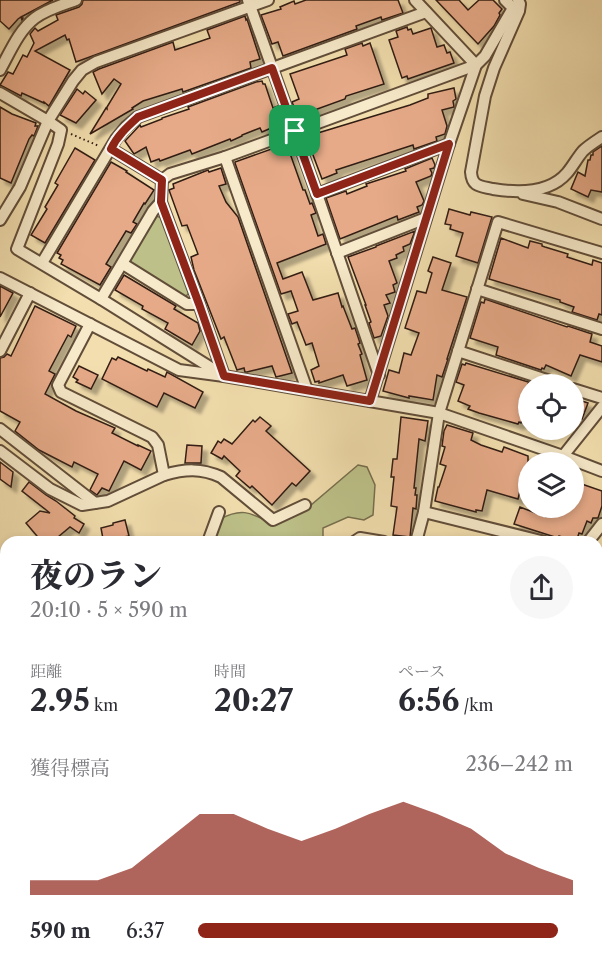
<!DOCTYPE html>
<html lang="ja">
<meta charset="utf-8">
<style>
body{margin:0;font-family:"Libre Caslon Text","Noto Serif JP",serif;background:#f7f7f7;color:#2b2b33;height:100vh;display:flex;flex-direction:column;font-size:22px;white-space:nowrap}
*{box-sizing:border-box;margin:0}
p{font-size:20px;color:#7c7c81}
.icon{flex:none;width:33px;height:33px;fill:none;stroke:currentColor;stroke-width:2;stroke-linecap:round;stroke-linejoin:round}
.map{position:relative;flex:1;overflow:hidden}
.sheet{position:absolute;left:0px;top:536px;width:603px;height:430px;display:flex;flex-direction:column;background:#fff;border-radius:18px 18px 0 0;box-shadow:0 3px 9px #0003}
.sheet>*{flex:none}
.fabs{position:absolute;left:518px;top:374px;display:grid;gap:12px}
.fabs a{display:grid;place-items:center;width:66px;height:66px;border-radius:50%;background:#fff;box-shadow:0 3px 9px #0003;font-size:30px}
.pin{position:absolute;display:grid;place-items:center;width:51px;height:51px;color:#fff;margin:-26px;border-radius:12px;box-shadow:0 3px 9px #0006}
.round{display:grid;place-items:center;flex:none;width:63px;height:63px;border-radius:32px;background:#f7f7f7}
.summary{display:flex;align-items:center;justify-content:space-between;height:102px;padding:0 30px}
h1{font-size:33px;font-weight:800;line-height:45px}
.figures{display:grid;grid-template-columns:repeat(3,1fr);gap:9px;height:102px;padding:6px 30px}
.figures div{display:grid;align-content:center}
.figures b{font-size:30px;font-weight:800}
.figures small{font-size:16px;font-weight:400}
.figures p{font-size:16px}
.chart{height:168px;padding:12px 30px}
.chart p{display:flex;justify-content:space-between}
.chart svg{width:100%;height:108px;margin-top:6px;fill:#8f2418;opacity:.7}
ul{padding:0 30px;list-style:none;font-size:20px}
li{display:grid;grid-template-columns:96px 72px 1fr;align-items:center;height:45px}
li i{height:15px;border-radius:8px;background:#8f2418}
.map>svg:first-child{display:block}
.green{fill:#bdc189;stroke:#776f4e;stroke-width:1.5}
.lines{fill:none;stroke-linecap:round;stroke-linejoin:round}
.river{stroke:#a0b9b6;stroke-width:24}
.building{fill:#e6aa88;stroke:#311d12;stroke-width:1.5;filter:url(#shadow)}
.minor-casing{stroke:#614d39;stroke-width:14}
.tertiary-casing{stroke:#614d39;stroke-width:16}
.secondary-casing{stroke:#311d12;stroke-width:18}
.path{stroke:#311d12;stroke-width:2;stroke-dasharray:1.5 3;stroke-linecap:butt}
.minor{stroke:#f7eaca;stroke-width:10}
.tertiary{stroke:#f7eaca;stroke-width:14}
.secondary{stroke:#f7eaca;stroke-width:15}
.route-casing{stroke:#fff;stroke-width:12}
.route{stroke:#8f2418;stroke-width:8}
</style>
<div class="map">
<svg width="602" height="965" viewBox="0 0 602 965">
<defs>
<filter id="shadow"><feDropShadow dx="5.5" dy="5.5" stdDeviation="1.5" flood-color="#0004"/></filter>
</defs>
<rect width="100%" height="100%" fill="#f2deae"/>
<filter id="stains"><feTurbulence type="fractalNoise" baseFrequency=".00333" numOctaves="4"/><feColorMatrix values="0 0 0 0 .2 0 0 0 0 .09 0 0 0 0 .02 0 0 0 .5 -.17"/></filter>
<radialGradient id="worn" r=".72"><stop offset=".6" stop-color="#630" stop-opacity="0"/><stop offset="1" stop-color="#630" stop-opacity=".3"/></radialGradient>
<g class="green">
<polygon points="156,216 162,218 189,293 184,298 132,266 130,260"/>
<path d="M358,465L367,467L375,485L373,515L364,520L348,517L323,528V541H218L214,536L220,519C241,508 249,512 269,522L304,511Z"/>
<polygon points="287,960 443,960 446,965 283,965"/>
</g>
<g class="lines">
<g class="river">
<polyline points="0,743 6,747"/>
<polyline points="597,790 602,787"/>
</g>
</g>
<g class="building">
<polygon points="0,0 53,0 21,17 23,18 22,20 21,17 18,19 9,29 0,21"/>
<polygon points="83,0 240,0 240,2 76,62 69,39 67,40 65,35 35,51 70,70 49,106 44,102 44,103 22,93 21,96 0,85 8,72 13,74 23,55 27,57 34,43 30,34 35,28 38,31 58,20 56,15 79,7 82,4"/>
<polygon points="306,0 398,0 403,13 382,20 381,17 356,26 357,29 283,56 278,42 272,44 261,15 281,9 280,7 294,1 295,4"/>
<polygon points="436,0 459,0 468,10 479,0 493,0 502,9 499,13 500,15 494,26 478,44"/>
<polygon points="245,16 246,20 247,19 260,59 250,62 251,68 183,92 182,89 143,101 132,108 133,109 90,134 106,108 107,109 107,107 121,84 114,79 102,94 93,72 99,69 173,42 175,50 210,38 207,30"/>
<polygon points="407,27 408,30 411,29 413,34 431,28 437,47 444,45 447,53 450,52 454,63 408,79 407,76 402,78 389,40 398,37 396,31"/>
<polygon points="362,43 363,46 370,43 384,84 346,96 345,99 298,116 292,102 299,99 290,74 347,55 345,49"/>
<polygon points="262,81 263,84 265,84 273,108 278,106 282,117 274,120 276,126 262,132 260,128 242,135 242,136 231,141 230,139 192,154 190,150 160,161 159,159 151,162 146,147 134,154 125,141 140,125 141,127 162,119 162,118 189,109 188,107 256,82"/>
<polygon points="454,88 456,99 453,101 454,107 442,110 447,126 445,134 436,137 437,141 414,149 413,145 336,170 337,173 322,179 307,139 309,138 308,136 410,105 428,98 428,94"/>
<polygon points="77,89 83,94 85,91 96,100 76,123 60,115"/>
<polygon points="0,107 12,114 36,123 35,126 38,126 34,136 32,135 29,139 11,183 0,178"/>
<polygon points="287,145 303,190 305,190 310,204 312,203 316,213 311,215 318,236 323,234 326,244 277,263 283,279 302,272 313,300 338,293 342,307 343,306 352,329 355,328 360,343 358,344 362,354 360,355 367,380 347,386 343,375 319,383 319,381 315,382 311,370 319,366 312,343 306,345 297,322 292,324 288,314 298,311 291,291 281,294 235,163 235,162 277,147 277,148"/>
<polygon points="602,146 602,192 591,190 588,197 571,189 578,172 585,176 588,160 590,160 591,155 593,155 593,152"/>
<polygon points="75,148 95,160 45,243 31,235 47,209 45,207 58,185 55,183"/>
<polygon points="432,158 435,165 434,168 430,169 432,173 431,176 416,182 424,201 422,205 417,207 419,212 398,220 397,216 340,239 326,198 346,191 347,194 367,186 366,184 406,171 405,169"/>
<polygon points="111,162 127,171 126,172 154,190 145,204 144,203 133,222 137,224 131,233 126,231 106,264 111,267 100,285 61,264 63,260 59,258 61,255 57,253"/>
<polygon points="221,168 226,184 219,186 226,202 238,217 292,373 276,377 272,366 247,372 245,372 244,368 237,370 224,337 221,339 194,270 191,257 198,254 187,225 182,226 169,190 174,188 173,184 208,170 209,172"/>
<polygon points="449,209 470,215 471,212 492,217 478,263 456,256 463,233 450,229 451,225 445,224"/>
<polygon points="415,231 410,244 403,247 404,251 396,255 397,258 389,261 397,283 393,285 395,292 386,295 390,303 384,305 388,316 381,336 374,338 369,323 371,322 365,305 366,305 348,257 376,247 376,246"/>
<polygon points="501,238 528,248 530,241 542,244 542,246 545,247 568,254 567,257 592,265 593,260 602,263 602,315 599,314 597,320 572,312 574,307 560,302 560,300 489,279"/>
<polygon points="433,257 451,263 442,290 467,297 447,359 448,359 442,377 437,375 433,400 409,396 409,398 383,391 389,370 399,373 404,353 411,355 419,333 405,328 417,291 426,293 432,273 428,271"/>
<polygon points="124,275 176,306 174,309 198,323 200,331 192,345 165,329 168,323 142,309 143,306 115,290"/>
<polygon points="0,286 13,293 0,317"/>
<polygon points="485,299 567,327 568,326 592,334 590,342 602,346 602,362 580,355 571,376 546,365 544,369 542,368 541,370 496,355 498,347 470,338 481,302 484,303"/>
<polygon points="35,306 76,326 71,337 68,335 49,371 55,374 45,394 76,411 115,428 112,433 138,446 138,445 151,451 141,470 124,461 109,491 102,488 97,495 90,490 98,474 74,462 72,467 39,450 15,431 20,422 0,411 0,358 4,357 7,354 11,356"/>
<polygon points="118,357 147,371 148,369 165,377 167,372 203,392 195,408 164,393 157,407 102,379 112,358 116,360"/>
<polygon points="466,363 535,384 528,384 528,422 522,420 521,423 519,422 518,424 479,413 468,409 470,406 458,401 464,385 456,382 462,364 465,365"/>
<polygon points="79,366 98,375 91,389 76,382 78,380 73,377"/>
<polygon points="573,398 588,403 582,419 573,416"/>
<polygon points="260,417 271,426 266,431 310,471 296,486 292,483 272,505 252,486 250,488 236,476 240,471 224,456 222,459 211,453 218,441 221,443 224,439 232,444 253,420 255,422"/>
<polygon points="401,417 428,421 425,441 419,439 414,488 416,488 415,495 417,495 416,509 413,508 410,537 393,535 397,507 391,506 394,477 391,477 393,459 397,459"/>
<polygon points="447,425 473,433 471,440 481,445 502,452 504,447 528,456 528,476 524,475 518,499 487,490 482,511 476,510 476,512 435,501 438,487 439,487 446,466 440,464 445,447 442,446 444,431"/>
<polygon points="187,445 202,446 201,463 185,463"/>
<polygon points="0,462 13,472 11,487 0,479"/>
<polygon points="573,481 602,491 602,506 598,518 593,518 591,523 587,521 582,534 579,533 576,542 559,536 558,538 514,524 520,507 546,517 549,507 573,507"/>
<polygon points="29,482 46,495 56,501 75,516 74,518 84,524 79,533 70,527 52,542 42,542 26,523 40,511 50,513 22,491"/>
<polygon points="125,520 129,536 114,539 113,537 103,539 101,528 113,525 113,523"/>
</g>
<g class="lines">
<defs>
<g id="minor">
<polyline points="248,0 317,194 379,375"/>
<path d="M518,0L520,4L519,11L494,68L485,96L471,172C472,187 480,186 493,189C518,193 549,194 567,173C573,166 577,158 583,151C588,146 596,141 602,137"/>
<path d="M0,70C10,52 19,30 35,18C47,9 62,5 76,0"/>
<polyline points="0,93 48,121 61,130 58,144 17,249 101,299 221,374"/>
<polyline points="111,149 162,180"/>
<polyline points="225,157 307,390"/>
<polyline points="317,194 449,144"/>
<polyline points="523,194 558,202 602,219"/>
<polyline points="0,220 20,187 48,121 73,81 82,70 96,62 268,0"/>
<polyline points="337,253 426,218"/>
<polyline points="42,263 116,139 126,127 138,117 426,12"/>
<polyline points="123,264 187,304 199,304"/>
<polyline points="0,278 179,370 224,376 439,413 563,456 602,471"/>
<polyline points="477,289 602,329"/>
<polyline points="101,299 153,211 161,202"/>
<polyline points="0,351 30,293"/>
<polyline points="458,351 559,384"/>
<polyline points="224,376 199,304 161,202 162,180 170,174 225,157 476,65 415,0"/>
<polyline points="573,389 602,398"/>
<polyline points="370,401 449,144 476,65 485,56 513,8 505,0"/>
<polyline points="0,429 95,503"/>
<polyline points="0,451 50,489 82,505 108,501 164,475 158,445 152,437 61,392 58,385 90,324"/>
<polyline points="563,456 602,407"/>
<path d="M164,475C185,469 201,468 221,477L273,520L305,505"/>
<polyline points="424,512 545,542"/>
<polyline points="208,542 219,512"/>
<polyline points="354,542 360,538 384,542"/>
<polyline points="416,542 424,512 439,413 498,222 602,253"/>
<polyline points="588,542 602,524"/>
<polyline points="0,695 6,696"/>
<polyline points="0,723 6,727"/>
<polyline points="0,763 6,768"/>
<polyline points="597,799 602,797"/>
<polyline points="0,871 6,872"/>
<polyline points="597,882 602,882"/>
<polyline points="597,958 602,953"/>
<polyline points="65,960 66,965"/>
<polyline points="178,960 179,965"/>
</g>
<polyline id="tertiary" points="597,914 602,930"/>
<g id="secondary">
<polyline points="0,647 6,649"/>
<polyline points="597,669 602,666"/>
</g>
</defs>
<use href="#minor" class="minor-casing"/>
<use href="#tertiary" class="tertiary-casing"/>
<use href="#secondary" class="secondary-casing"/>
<polyline class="path" points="71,134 99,146"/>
<use href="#minor" class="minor"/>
<use href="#tertiary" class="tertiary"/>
<use href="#secondary" class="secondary"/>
</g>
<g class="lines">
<defs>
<path id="route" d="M272,68L317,194L449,144L370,401L224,376L199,304L161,202L162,180L111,149C117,136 127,127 138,117Z"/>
</defs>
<use href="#route" class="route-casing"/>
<use href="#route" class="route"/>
</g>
<rect width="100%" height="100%" filter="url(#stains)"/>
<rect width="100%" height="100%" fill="url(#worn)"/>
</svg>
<div class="fabs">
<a><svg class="icon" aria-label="locate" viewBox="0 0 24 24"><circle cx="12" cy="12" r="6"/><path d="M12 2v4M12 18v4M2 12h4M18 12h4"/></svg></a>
<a><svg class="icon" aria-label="layers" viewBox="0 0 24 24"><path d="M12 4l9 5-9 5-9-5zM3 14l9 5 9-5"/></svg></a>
</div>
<div class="pin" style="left:295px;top:131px;background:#1e9e55"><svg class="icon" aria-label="arrive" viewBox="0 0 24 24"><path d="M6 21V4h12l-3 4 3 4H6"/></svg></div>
<section class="sheet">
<div class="summary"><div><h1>夜のラン</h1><p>20:10 · 5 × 590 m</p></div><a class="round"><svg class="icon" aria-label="share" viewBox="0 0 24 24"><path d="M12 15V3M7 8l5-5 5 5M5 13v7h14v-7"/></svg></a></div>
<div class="figures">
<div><p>距離</p><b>2.95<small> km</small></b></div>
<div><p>時間</p><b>20:27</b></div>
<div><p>ペース</p><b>6:56<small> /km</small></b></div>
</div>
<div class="chart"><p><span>獲得標高</span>236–242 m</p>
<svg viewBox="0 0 160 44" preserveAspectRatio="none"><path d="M0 44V38L10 38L20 38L30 33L40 22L50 11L60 11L70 17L80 22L90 17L100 11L110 6L120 11L130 17L140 27L150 33L160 38V44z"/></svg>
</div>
<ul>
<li><b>590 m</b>6:37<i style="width:96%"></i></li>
</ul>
</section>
</div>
